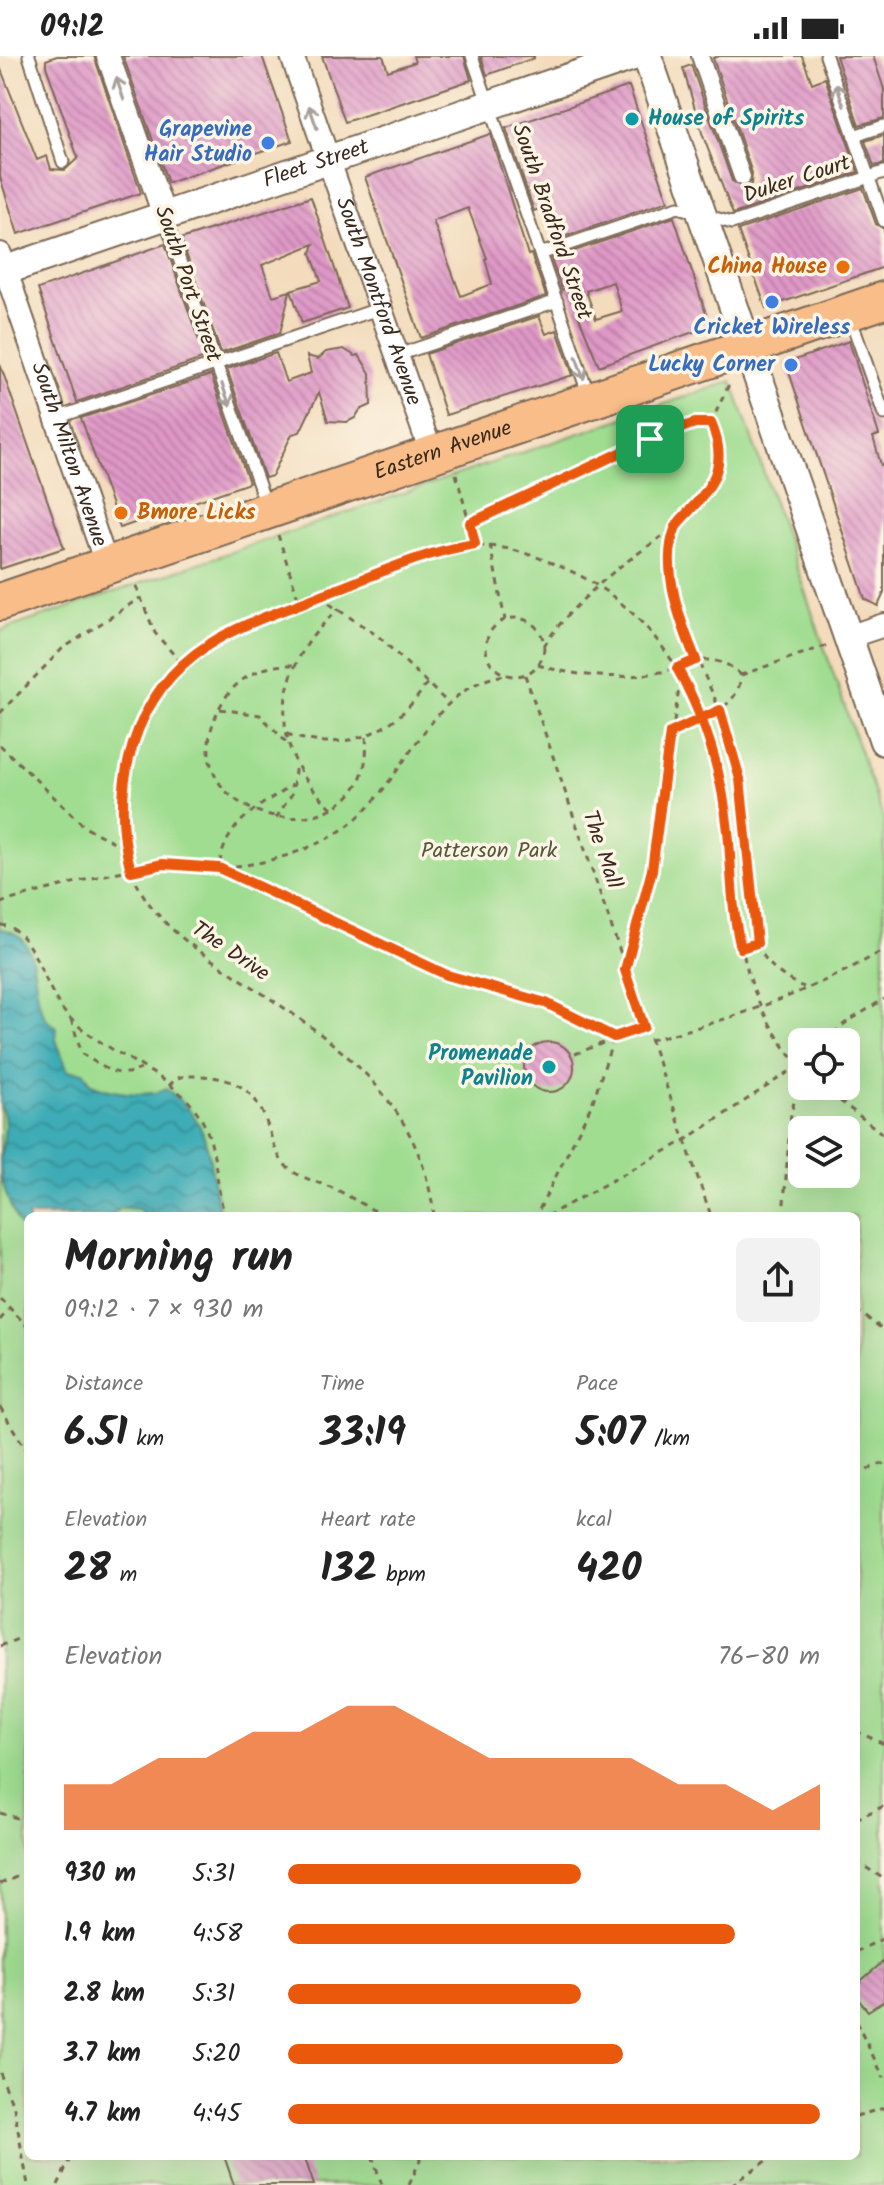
<!DOCTYPE html>
<meta charset="utf-8">
<style>
body{margin:0;font-family:Kalam,sans-serif;background:#f2f2f2;color:#222;height:100vh;display:flex;flex-direction:column;font-size:30px;white-space:nowrap}
*{box-sizing:border-box;margin:0}
p{font-size:26px;color:#767676}
.icon{flex:none;width:44px;height:44px;fill:none;stroke:currentColor;stroke-width:2;stroke-linecap:round;stroke-linejoin:round}
.map{position:relative;flex:1;overflow:hidden}
.side{position:absolute;left:24px;top:1156px;width:836px;height:948px;display:flex;flex-direction:column;background:#fff;border-radius:12px;box-shadow:0 8px 32px #0002}
.side>*{flex:none}
.fabs{position:absolute;left:788px;top:972px;display:grid;gap:16px}
.fabs a{display:grid;place-items:center;width:72px;height:72px;border-radius:12px;background:#fff;box-shadow:0 8px 32px #0002;font-size:40px}
.pin{position:absolute;display:grid;place-items:center;width:68px;height:68px;color:#fff;margin:-34px;border-radius:16px;box-shadow:0 4px 12px #0006}
.round{display:grid;place-items:center;flex:none;width:84px;height:84px;border-radius:12px;background:#f2f2f2}
.headline{display:flex;align-items:center;justify-content:space-between;height:136px;padding:0 40px}
h1{font-size:44px;font-weight:700;line-height:60px}
.figures{display:grid;grid-template-columns:repeat(3,1fr);gap:12px;height:136px;padding:8px 40px}
.figures div{display:grid;align-content:center}
.figures b{font-size:40px;font-weight:700}
.figures small{font-size:22px;font-weight:400}
.figures p{font-size:22px}
.chart{height:224px;padding:16px 40px}
.chart p{display:flex;justify-content:space-between}
.chart svg{width:100%;height:144px;margin-top:8px;fill:#ea580c;opacity:.7}
ul{padding:0 40px;list-style:none;font-size:26px}
li{display:grid;grid-template-columns:128px 96px 1fr;align-items:center;height:60px}
li i{height:20px;border-radius:10px;background:#ea580c}
.status{display:flex;justify-content:space-between;align-items:center;height:56px;padding:0 40px;background:#fff;direction:ltr}
.status svg{height:22px;fill:currentColor}
.map>svg:first-child{display:block}
.green{fill:#a0dd91;stroke:#6e8458;stroke-width:2;fill-rule:evenodd}
.water{fill:url(#water-waves);stroke:#3c6b6a;stroke-width:2}
.building{fill:url(#building-back-hatch);fill-rule:evenodd}
.lines{fill:none;stroke-linecap:round;stroke-linejoin:round}
.service-casing{stroke:#7b6855;stroke-width:15}
.pedestrian-casing{stroke:#7b6855;stroke-width:20}
.minor-casing{stroke:#7b6855;stroke-width:26}
.tertiary-casing{stroke:#7b6855;stroke-width:32}
.primary-casing{stroke:#7b6855;stroke-width:40}
.path{stroke:#7b6855;stroke-width:3;stroke-dasharray:6 6;stroke-linecap:butt}
.service{stroke:#fff;stroke-width:11}
.pedestrian{stroke:#fff;stroke-width:16}
.minor{stroke:#fff;stroke-width:22}
.tertiary{stroke:#fff;stroke-width:28}
.primary{stroke:#f8bd89;stroke-width:36}
.oneway{stroke:#a79f9a}
.route-casing{stroke:#fff;stroke-width:16}
.route{stroke:#ea580c;stroke-width:10}
.culture-dot{fill:#0f9aa8;stroke:#fcf5e5;stroke-width:3}
.shop-dot{fill:#3f7fe0;stroke:#fcf5e5;stroke-width:3}
.food-dot{fill:#e8710a;stroke:#fcf5e5;stroke-width:3}
.labels{text-anchor:middle;dominant-baseline:central;stroke-width:7;stroke-linejoin:round;paint-order:stroke}
.culture-label{font-size:22px;font-weight:bold;fill:#0d838f;stroke:#fcf5e5;text-anchor:start}
.shop-label{font-size:22px;font-weight:bold;fill:#366cbe;stroke:#fcf5e5;text-anchor:end}
.street-label{font-size:22px;fill:#3b2a1e;stroke:#fcf5e5}
.food-label{font-size:22px;font-weight:bold;fill:#c56008;stroke:#fcf5e5;text-anchor:end}
.park-label{font-size:22px;fill:#54573b;stroke:#fcf5e5}
</style>
<div class="status"><b>09:12</b><svg viewBox="0 0 49 12"><path d="M0 12V9h3v3zM5 12V6h3v6zM10 12V3h3v9zM15 12V0h3v12zM26 1h20v11H26zM47 4h2v5h-2z"/></svg></div>
<div class="map">
<svg width="884" height="2129" viewBox="0 0 884 2129">
<defs>
<pattern id="water-waves" width="16" height="10" patternUnits="userSpaceOnUse" patternTransform="scale(2)"><rect width="16" height="10" fill="#3cacb6"/><path d="M0 5q4-4 8 0t8 0" fill="none" stroke="#348c93"/></pattern>
<pattern id="building-back-hatch" width="6" height="6" patternUnits="userSpaceOnUse" patternTransform="scale(2)"><rect width="6" height="6" fill="#df98c7"/><path d="M-1 5l2 2M0 0l6 6M5-1l2 2" fill="none" stroke="#b67ca1"/></pattern>
</defs>
<rect width="100%" height="100%" fill="#fcf5e5"/>
<filter id="ink" filterUnits="userSpaceOnUse"><feTurbulence type="fractalNoise" baseFrequency=".0125" numOctaves="2"/><feDisplacementMap in="SourceGraphic" scale="16" xChannelSelector="R" yChannelSelector="G"/><feConvolveMatrix kernelMatrix="1 2 1 2 8 2 1 2 1" color-interpolation-filters="sRGB"/></filter>
<filter id="wash" filterUnits="userSpaceOnUse"><feTurbulence type="fractalNoise" baseFrequency=".006" numOctaves="4" result="noise"/><feDisplacementMap in="SourceGraphic" scale="32" xChannelSelector="R" yChannelSelector="G"/><feGaussianBlur stdDeviation="1.8" result="paint"/><feColorMatrix in="noise" values="0 0 0 0 0 0 0 0 0 0 0 0 0 0 0 0 0 1.4 0 .05"/><feComposite in="paint" operator="in"/></filter>
<g filter="url(#wash)">
<rect width="100%" height="100%" fill="#f3dbbc"/>
<path class="green" d="M732,325L884,764V2129H0V575ZM802,986H846V1030H802ZM802,1074H846V1118H802ZM28,1160H856V2100H28Z"/>
<path class="water" d="M0,873C53,879 21,956 57,971L56,984L68,1015L84,1016L91,1028C109,1036 147,1043 166,1033C218,1069 205,1108 221,1160H145L139,1153L121,1152L109,1160H28V1183C15,1164 2,1134 0,1111C0,1089 11,1070 0,1049Z"/>
<g id="blocks">
<g class="building">
<polygon points="57,0 94,0 141,137 18,178 0,121 0,11 37,104 47,100 51,113 65,114 78,102 46,10 46,4"/>
<polygon points="123,0 262,0 292,85 168,127"/>
<polygon points="322,0 383,0 388,15 415,6 413,0 464,0 471,24 345,66"/>
<polygon points="481,0 534,0 534,2 487,19"/>
<polygon points="720,0 802,0 812,27 825,22 858,116 733,158 703,80 683,12 691,9 732,125 745,132 751,128 752,117 713,2"/>
<polygon points="836,0 873,0 884,33 884,62 859,69"/>
<polygon points="629,30 668,145 558,183 547,150 534,155 506,72"/>
<path d="M490,78L528,199L531,198L546,240L421,282L365,121ZM468,152L487,202L485,203L492,228L461,240L433,165Z"/>
<polygon points="884,79 884,108 874,110 865,85"/>
<polygon points="863,132 876,168 884,173 884,211 766,252 738,174"/>
<polygon points="311,141 348,252 302,267 291,234 321,225 311,197 314,188 262,209 273,240 290,235 280,277 221,297 181,183"/>
<path d="M674,161L710,270L599,310L567,232L562,234L551,203ZM613,226L622,255L596,263L586,235Z"/>
<polygon points="165,188 205,302 77,346 38,233"/>
<polygon points="539,260 546,278 557,274 573,319 446,359 426,298"/>
<polygon points="849,285 879,379 873,381 881,409 884,407 884,537 878,550 865,543 862,534 786,307"/>
<polygon points="344,293 355,300 359,299 370,317 371,349 360,354 355,362 347,366 328,365 319,336 300,376 292,378 272,420 265,422 227,313 276,297 286,326 311,317 307,300 318,303 326,296"/>
<polygon points="0,308 64,492 0,513"/>
<polygon points="211,319 249,427 120,472 81,362"/>
<circle cx="549" cy="1011" r="25"/>
<polygon points="884,1905 884,1945 868,1955 856,1941 856,1929"/>
<polygon points="224,2100 304,2100 314,2129 234,2129"/>
</g>
</g>
</g>
<g filter="url(#ink)">
<use href="#blocks" fill-opacity="0" stroke="#7b6855" stroke-width="2"/>
<g class="lines">
<defs>
<g id="service">
<polyline points="29,0 63,106"/>
<polyline points="472,0 589,340"/>
<polyline points="826,0 884,165"/>
<polyline points="854,80 884,70"/>
<polyline points="164,160 266,449"/>
<polyline points="540,198 678,151 732,167 884,116"/>
<polyline points="850,261 884,358"/>
<polyline points="398,299 557,245"/>
<polyline points="56,362 381,252"/>
</g>
<polyline id="pedestrian" points="700,0 742,121"/>
<g id="minor">
<polyline points="108,0 164,159"/>
<path id="s1" d="M292,0L432,399"/>
<path id="s2" d="M0,198L107,510"/>
<polyline points="848,581 884,569"/>
</g>
<g id="tertiary">
<polyline points="647,0 884,685"/>
<path id="s3" d="M0,216L633,0"/>
</g>
<g id="primary">
<path id="s4" d="M0,546L884,244"/>
</g>
</defs>
<use href="#service" class="service-casing"/>
<use href="#pedestrian" class="pedestrian-casing"/>
<use href="#minor" class="minor-casing"/>
<use href="#tertiary" class="tertiary-casing"/>
<use href="#primary" class="primary-casing"/>
<g class="path">
<polyline points="456,418 475,488"/>
<polyline points="470,467 677,372 711,367"/>
<path d="M676,469C655,551 715,621 734,697C746,742 747,790 752,837C753,852 753,870 757,886C763,907 785,924 804,931"/>
<polyline points="278,479 300,548"/>
<polyline points="490,489 505,564"/>
<polyline points="136,530 155,577 182,608"/>
<polyline points="319,541 378,580 448,647"/>
<circle cx="515" cy="591" r="29"/>
<path d="M544,590C562,561 591,535 617,513C648,488 713,452 721,409C723,394 717,380 711,367L730,326"/>
<path d="M293,609C264,608 237,621 222,647C153,772 378,811 366,681"/>
<path d="M538,609C578,621 620,624 661,616C677,613 691,604 708,604C722,605 732,610 741,619"/>
<polyline points="525,619 711,1160"/>
<polyline points="741,619 828,589"/>
<polyline points="220,653 260,659 287,687"/>
<polyline points="0,657 62,593 140,542"/>
<path d="M670,677C699,663 739,655 741,619"/>
<path d="M287,678C343,699 396,677 427,627"/>
<polyline points="0,689 86,772 124,791"/>
<path d="M295,727C259,751 225,765 219,812L352,871L447,919L546,947L614,981L592,1048L536,1160"/>
<path d="M332,752C263,693 273,609 339,553"/>
<polyline points="276,762 292,738 296,707"/>
<path d="M0,847C53,832 106,817 160,808C180,805 201,812 221,811C260,810 304,797 337,777C405,736 425,629 506,619"/>
<path d="M0,869C34,871 43,933 67,959C103,998 171,1015 199,1059C219,1091 214,1126 225,1160"/>
<polyline points="742,892 757,887"/>
<polyline points="626,913 652,814 681,619"/>
<path d="M71,963L82,998C104,1011 116,1024 141,1013"/>
<path d="M650,984C731,964 811,936 884,894"/>
<polyline points="825,986 844,968 884,943"/>
<polyline points="575,998 644,971"/>
<path d="M169,1030C178,1018 187,1020 201,1020C282,1024 258,1092 292,1115C307,1125 327,1128 343,1137C357,1145 370,1153 386,1160"/>
<polyline points="821,1030 884,1079"/>
<path d="M434,1160C419,1035 327,980 230,916C189,889 149,862 131,814C105,747 129,669 175,617C219,567 325,538 387,513C463,484 491,480 566,513C656,552 709,647 724,741C740,846 726,926 802,1013"/>
<polyline points="547,1160 684,1085 790,1015 802,1015"/>
<polyline points="783,1160 791,1057 802,1019"/>
<polyline points="0,1242 28,1271"/>
<polyline points="856,1254 884,1274"/>
<polyline points="0,1264 8,1254"/>
<polyline points="0,1351 28,1397"/>
<polyline points="856,1418 884,1407"/>
<polyline points="0,1590 28,1579"/>
<polyline points="856,1675 884,1688"/>
<polyline points="0,1757 28,1765"/>
<polyline points="856,1763 884,1750"/>
<polyline points="856,1805 884,1823"/>
<polyline points="0,1828 28,1816"/>
<polyline points="856,1896 884,1882"/>
<polyline points="856,1966 884,2022"/>
<polyline points="0,2017 14,2052 28,2129"/>
<polyline points="856,2060 884,2052"/>
<polyline points="372,2100 382,2129"/>
<polyline points="58,2129 71,2100"/>
<polyline points="409,2129 422,2100"/>
<polyline points="731,2129 773,2100"/>
</g>
<use href="#service" class="service"/>
<use href="#pedestrian" class="pedestrian"/>
<use href="#minor" class="minor"/>
<use href="#tertiary" class="tertiary"/>
<use href="#primary" class="primary"/>
</g>
<defs><path id="oneway-shaft" d="M-6 0H5M1.5-3L5.5 0L1.5 3" fill="none" stroke-width="1.6" stroke-linecap="round" stroke-linejoin="round" transform="scale(2)"/></defs>
<g class="oneway">
<use href="#oneway-shaft" transform="translate(120 33) rotate(-109)"/>
<use href="#oneway-shaft" transform="translate(840 39) rotate(-109)"/>
<use href="#oneway-shaft" transform="translate(313 61) rotate(-109)"/>
<use href="#oneway-shaft" transform="translate(580 312) rotate(71)"/>
<use href="#oneway-shaft" transform="translate(226 339) rotate(70)"/>
</g>
</g>
<g class="lines" filter="url(#ink)">
<defs>
<path id="route" d="M650,383L470,467L475,488C423,496 375,519 325,538C286,554 244,566 208,589C132,638 109,731 131,815L163,808L219,812L447,919L546,947L614,981L644,971L625,914L652,814L670,677L720,654L740,723L757,887L741,892C731,854 732,814 728,775C722,717 706,663 677,612L696,604C681,568 660,512 675,473C678,465 685,460 690,454C717,426 727,404 711,367H695L650,383"/>
</defs>
<use href="#route" class="route-casing"/>
<use href="#route" class="route"/>
</g>
<g class="culture-dot">
<circle cx="632" cy="63" r="8"/>
<circle cx="549" cy="1011" r="8"/>
</g>
<g class="shop-dot">
<circle cx="268" cy="87" r="8"/>
<circle cx="772" cy="246" r="8"/>
<circle cx="791" cy="309" r="8"/>
</g>
<g class="food-dot">
<circle cx="843" cy="211" r="8"/>
<circle cx="121" cy="457" r="8"/>
</g>
<g class="labels">
<g class="culture-label">
<text x="648" y="63">House of Spirits</text>
<text x="533" y="998" text-anchor="end">Promenade<tspan x="533" dy="25">Pavilion</tspan></text>
</g>
<g class="shop-label">
<text x="252" y="74">Grapevine<tspan x="252" dy="25">Hair Studio</tspan></text>
<text x="772" y="272" text-anchor="middle">Cricket Wireless</text>
<text x="775" y="309">Lucky Corner</text>
</g>
<g class="street-label">
<text stroke="none"><textPath href="#s3" startOffset="334">Fleet Street</textPath></text>
<text transform="translate(797 124) rotate(-18)">Duker Court</text>
<text transform="translate(551 166) rotate(71)">South Bradford Street</text>
<text transform="translate(187 228) rotate(71)">South Port Street</text>
<text stroke="none"><textPath href="#s1" startOffset="260">South Montford Avenue</textPath></text>
<text stroke="none"><textPath href="#s4" startOffset="468">Eastern Avenue</textPath></text>
<text stroke="none"><textPath href="#s2" startOffset="212">South Milton Avenue</textPath></text>
<text transform="translate(601 794) rotate(71)">The Mall</text>
<text transform="translate(230 896) rotate(34)">The Drive</text>
</g>
<g class="food-label">
<text x="827" y="211">China House</text>
<text x="137" y="457" text-anchor="start">Bmore Licks</text>
</g>
<g class="park-label">
<text x="489" y="795">Patterson Park</text>
</g>
</g>
</svg>
<div class="fabs">
<a><svg class="icon" aria-label="locate" viewBox="0 0 24 24"><circle cx="12" cy="12" r="6"/><path d="M12 2v4M12 18v4M2 12h4M18 12h4"/></svg></a>
<a><svg class="icon" aria-label="layers" viewBox="0 0 24 24"><path d="M12 4l9 5-9 5-9-5zM3 14l9 5 9-5"/></svg></a>
</div>
<div class="pin" style="left:650px;top:383px;background:#1e9e55"><svg class="icon" aria-label="arrive" viewBox="0 0 24 24"><path d="M6 21V4h12l-3 4 3 4H6"/></svg></div>
<section class="side">
<div class="headline"><div><h1>Morning run</h1><p>09:12 · 7 × 930 m</p></div><a class="round"><svg class="icon" aria-label="share" viewBox="0 0 24 24"><path d="M12 15V3M7 8l5-5 5 5M5 13v7h14v-7"/></svg></a></div>
<div class="figures">
<div><p>Distance</p><b>6.51<small> km</small></b></div>
<div><p>Time</p><b>33:19</b></div>
<div><p>Pace</p><b>5:07<small> /km</small></b></div>
</div>
<div class="figures">
<div><p>Elevation</p><b>28<small> m</small></b></div>
<div><p>Heart rate</p><b>132<small> bpm</small></b></div>
<div><p>kcal</p><b>420</b></div>
</div>
<div class="chart"><p><span>Elevation</span>76–80 m</p>
<svg viewBox="0 0 160 44" preserveAspectRatio="none"><path d="M0 44V30L10 30L20 22L30 22L40 14L50 14L60 6L70 6L80 14L90 22L100 22L110 22L120 22L130 30L140 30L150 38L160 30V44z"/></svg>
</div>
<ul>
<li><b>930 m</b>5:31<i style="width:55%"></i></li>
<li><b>1.9 km</b>4:58<i style="width:84%"></i></li>
<li><b>2.8 km</b>5:31<i style="width:55%"></i></li>
<li><b>3.7 km</b>5:20<i style="width:63%"></i></li>
<li><b>4.7 km</b>4:45<i style="width:100%"></i></li>
</ul>
</section>
</div>
